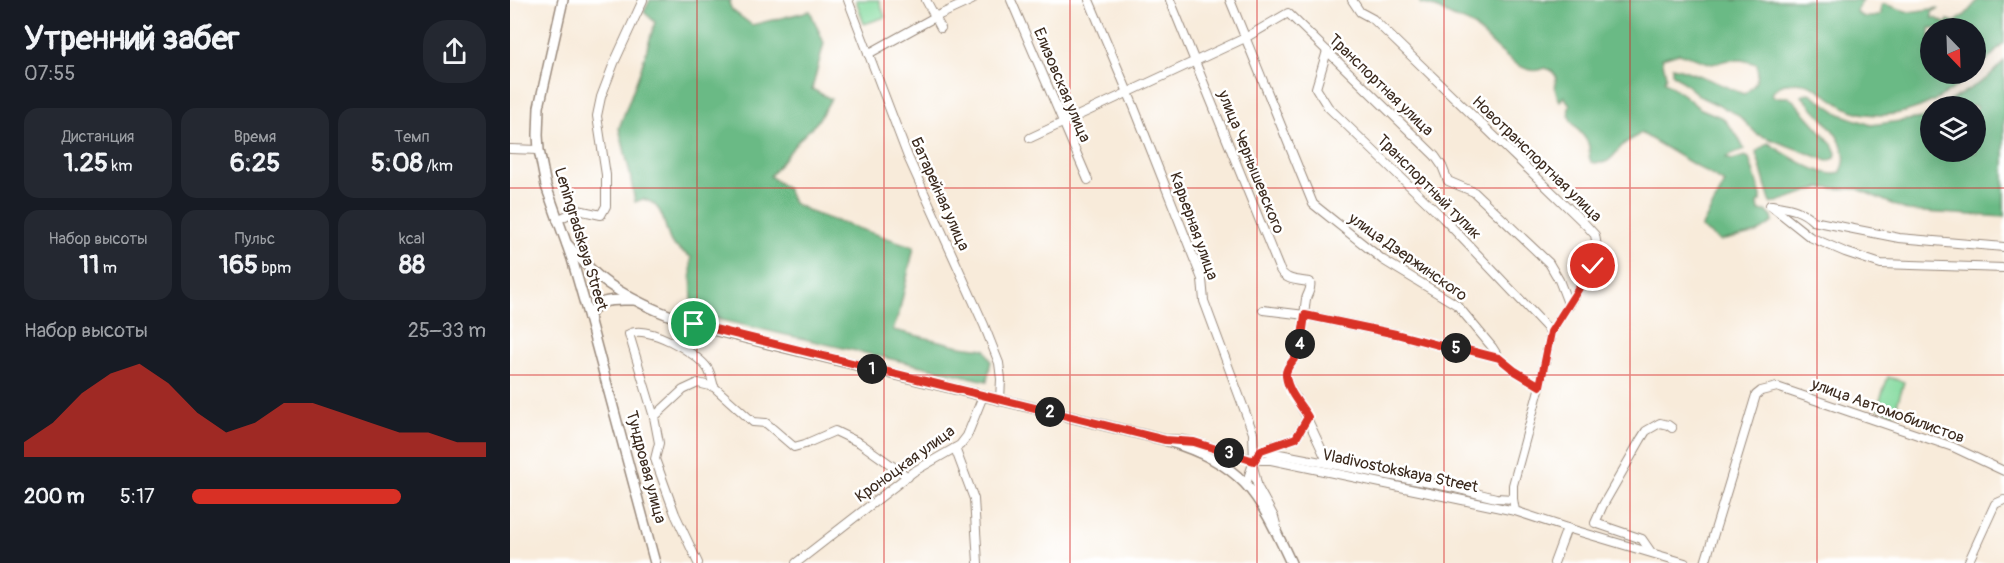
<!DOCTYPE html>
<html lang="ru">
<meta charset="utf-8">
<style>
body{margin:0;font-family:Pangolin,sans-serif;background:#242831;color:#f1f3f6;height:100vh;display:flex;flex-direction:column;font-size:22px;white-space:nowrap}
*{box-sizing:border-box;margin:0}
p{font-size:20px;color:#9ea1a6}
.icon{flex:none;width:33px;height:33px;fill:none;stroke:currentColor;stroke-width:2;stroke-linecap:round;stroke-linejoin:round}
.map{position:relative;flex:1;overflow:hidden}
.drawer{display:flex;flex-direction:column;background:#171b24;width:510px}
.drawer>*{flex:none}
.needle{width:39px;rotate:157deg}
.controls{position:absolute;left:1410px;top:18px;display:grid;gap:12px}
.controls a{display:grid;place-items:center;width:66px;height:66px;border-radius:50%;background:#171b24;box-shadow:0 6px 24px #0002;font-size:30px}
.pin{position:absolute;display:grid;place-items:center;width:51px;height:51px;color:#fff;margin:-26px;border:3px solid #fff;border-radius:50%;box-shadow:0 2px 6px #0007}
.km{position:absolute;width:30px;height:30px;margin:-15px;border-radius:50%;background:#222;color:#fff;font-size:16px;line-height:30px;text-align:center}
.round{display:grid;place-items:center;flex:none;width:63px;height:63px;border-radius:24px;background:#242831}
.head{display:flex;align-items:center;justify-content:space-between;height:102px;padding:0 24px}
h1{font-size:33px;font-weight:700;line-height:45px}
.stats{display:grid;grid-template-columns:repeat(3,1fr);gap:9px;height:102px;padding:6px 24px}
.stats div{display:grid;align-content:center;border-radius:15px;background:#242831;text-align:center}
.stats b{font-size:26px;font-weight:700}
.stats small{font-size:16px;font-weight:400}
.stats p{font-size:16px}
.chart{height:168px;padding:12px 24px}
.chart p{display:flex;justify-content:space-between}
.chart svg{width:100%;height:108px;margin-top:6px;fill:#d93025;opacity:.7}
ul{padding:0 24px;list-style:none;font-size:20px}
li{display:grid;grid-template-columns:96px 72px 1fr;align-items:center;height:45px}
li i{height:15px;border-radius:8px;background:#d93025}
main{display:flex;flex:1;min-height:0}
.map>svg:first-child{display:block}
.green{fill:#83da9e;stroke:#5f825e;stroke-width:1.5}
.forest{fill:#6aba85;stroke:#527252;stroke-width:1.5}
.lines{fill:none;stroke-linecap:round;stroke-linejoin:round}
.minor-casing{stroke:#9a8a7c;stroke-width:10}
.major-casing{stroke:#9a8a7c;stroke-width:12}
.minor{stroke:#fff;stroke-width:8}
.major{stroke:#fff;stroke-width:9}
.route-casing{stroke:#fff;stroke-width:12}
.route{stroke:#d93025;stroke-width:8}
.grid{fill:none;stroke:#d62828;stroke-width:1.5;stroke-opacity:0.55}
.labels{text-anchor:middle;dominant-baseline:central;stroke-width:5;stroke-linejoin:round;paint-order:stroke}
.street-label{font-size:16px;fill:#3b2a1e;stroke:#fff}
</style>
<main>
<section class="drawer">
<div class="head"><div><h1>Утренний забег</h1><p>07:55</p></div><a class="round"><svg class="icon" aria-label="share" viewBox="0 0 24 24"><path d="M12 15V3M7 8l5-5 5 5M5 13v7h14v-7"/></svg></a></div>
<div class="stats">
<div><p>Дистанция</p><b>1.25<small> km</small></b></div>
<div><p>Время</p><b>6:25</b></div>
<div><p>Темп</p><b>5:08<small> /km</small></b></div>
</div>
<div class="stats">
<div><p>Набор высоты</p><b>11<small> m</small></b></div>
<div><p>Пульс</p><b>165<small> bpm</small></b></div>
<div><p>kcal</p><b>88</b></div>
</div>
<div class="chart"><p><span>Набор высоты</span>25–33 m</p>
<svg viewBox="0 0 160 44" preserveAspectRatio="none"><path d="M0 44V38L10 30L20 18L30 10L40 6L50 14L60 26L70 34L80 30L90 22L100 22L110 26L120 30L130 34L140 34L150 38L160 38V44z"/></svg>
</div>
<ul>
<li><b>200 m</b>5:17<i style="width:71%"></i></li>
</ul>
</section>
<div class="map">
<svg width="1494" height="563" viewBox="0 0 1494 563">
<rect width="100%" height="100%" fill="#fff"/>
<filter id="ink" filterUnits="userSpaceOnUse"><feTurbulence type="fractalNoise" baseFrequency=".0167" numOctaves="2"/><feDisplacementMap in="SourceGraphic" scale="12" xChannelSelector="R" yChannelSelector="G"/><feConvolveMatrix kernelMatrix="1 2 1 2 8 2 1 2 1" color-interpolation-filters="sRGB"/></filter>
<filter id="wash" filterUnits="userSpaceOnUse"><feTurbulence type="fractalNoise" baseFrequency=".008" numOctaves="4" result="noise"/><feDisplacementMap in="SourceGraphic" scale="24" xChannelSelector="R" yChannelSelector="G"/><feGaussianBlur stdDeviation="1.35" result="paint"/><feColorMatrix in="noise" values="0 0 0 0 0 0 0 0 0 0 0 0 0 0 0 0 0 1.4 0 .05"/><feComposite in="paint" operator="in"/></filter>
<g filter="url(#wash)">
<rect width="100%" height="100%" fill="#f8ebda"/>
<g class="green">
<polygon points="346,0 369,0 375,17 354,24"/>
<polygon points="1378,377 1394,382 1384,414 1367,408"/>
</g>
<g class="forest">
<path d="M140,0H221L219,3L222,10L242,25L300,11L314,43L302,89L321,99L307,122L288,141L260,176L277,189L283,203L305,214L404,247L389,313L383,330L450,346L475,349L481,361L477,381L207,319L182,307L181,257C175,253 165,248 161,242C153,226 155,204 133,199L125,202L119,169L109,128L131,69L145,22L134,12Z"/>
<path d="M909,0H1352L1346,11C1351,19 1362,18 1371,15V6L1374,4L1399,12L1429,8L1422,12V18H1426L1436,24L1438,20L1445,22L1456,14L1468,0H1494V43L1466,72V28H1420V74H1463C1437,95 1407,114 1373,115C1362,115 1350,114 1341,110C1318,101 1303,75 1275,84C1269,86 1264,89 1262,94L1264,97H1278L1284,101L1322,144L1326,153L1325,158L1318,161L1247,134L1227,114L1191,97L1162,73V67C1186,72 1210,85 1234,94C1246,86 1250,78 1247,64L1232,60H1218L1202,64L1169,53L1152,58L1156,76L1154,81L1175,96L1189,108L1213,118L1228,137L1234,149C1228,153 1221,153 1216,158L1222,160L1235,156L1239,158L1251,196V201L1248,203L1249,211H1256L1262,217L1263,222L1247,233L1210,241L1191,228L1215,183L1131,133C1126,137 1119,140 1114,144C1103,154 1101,167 1081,162C1077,155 1081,150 1078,143C1072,130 1053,121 1060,105L1054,96L1050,101C1044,91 1045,86 1046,76L1041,70L1035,68C1010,81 980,38 962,25C956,21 947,19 941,16C928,10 925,5 911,4Z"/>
<path d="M1494,61V217L1398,211L1348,189L1309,188L1261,204L1246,152L1258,143C1274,153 1312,179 1330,173C1348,146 1308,115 1292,96L1293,94L1300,93L1330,114L1361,125L1412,118L1420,113V152H1466V106H1431L1476,79Z"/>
</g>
</g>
<g filter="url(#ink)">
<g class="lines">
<defs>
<g id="minor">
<polyline points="338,0 398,157 474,325 489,363 491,379 490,400"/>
<polyline points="416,0 431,28"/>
<polyline points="501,0 578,180"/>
<polyline points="579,0 624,107 692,279 694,301 743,433 744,461 736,484"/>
<path d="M660,0L769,268C775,281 787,280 800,282C802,289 798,292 796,299C793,317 795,339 787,355C783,362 775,368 776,376C777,389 792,406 797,418L786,438L751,450L744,461"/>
<polyline points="720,0 803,204 873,260 947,305 982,347 989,358 1005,371 1030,386"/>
<polyline points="842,0 850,12 863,19 1075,224 1085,235 1088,252 1083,266 1041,332 1030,386 1003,485 1003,499 1005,511"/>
<polyline points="817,51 806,88 818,107 933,218 1041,332"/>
<polyline points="358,54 425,17 462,0"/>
<polyline points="520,138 735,38 778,13 925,156 932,166 938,181 964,192 1039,263 1049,280 1059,306"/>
<polyline points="0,149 29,150"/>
<polyline points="1260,205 1300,237 1335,252 1371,264 1494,268"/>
<path d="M1262,205C1278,208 1291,209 1303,221L1389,238L1494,247"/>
<polyline points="47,220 68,210 91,215 96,206 96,175 87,116 91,97 104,63 133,0"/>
<polyline points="753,310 795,315 886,334 932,346 954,349 989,358"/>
<polyline points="144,417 173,390 188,383 204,387 243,422 256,423 284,447 295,444 325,431 350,443 398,477"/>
<polyline points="797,418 818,463"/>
<path d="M659,439C694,438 726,462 761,460L1005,511L1057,528L1175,563"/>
<polyline points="445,448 464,499 468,563"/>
<polyline points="754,451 945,488 986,498 1003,499"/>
<polyline points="743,466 748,488 764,517 767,528"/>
<polyline points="1141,552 1132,539 1085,523 1093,505 1131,439 1136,431 1150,423 1158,425 1162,428"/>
<path d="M188,563L165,514L145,459L149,443L144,417L119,334C136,324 187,352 198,369C201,374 202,381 204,387"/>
<polyline points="286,563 403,472 450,445 457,436 473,396"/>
<polyline points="1044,563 1057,528"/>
<polyline points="1195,563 1246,395 1251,391 1267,387 1443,447 1494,471"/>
<polyline points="1458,563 1485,504 1494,500"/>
</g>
<g id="major">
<polyline points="53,0 29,107 28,135 29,150 36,186 62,259 79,318 145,563"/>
<path d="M57,244C70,258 82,273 97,283C130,306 166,319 203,330L655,440C734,465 747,490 781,563"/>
<path d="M79,318C86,297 105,300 124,300"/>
</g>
</defs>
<use href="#minor" class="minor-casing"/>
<use href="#major" class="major-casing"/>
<use href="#minor" class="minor"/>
<use href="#major" class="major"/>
</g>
</g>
<g class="lines" filter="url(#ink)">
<defs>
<path id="route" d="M184,324L655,440L684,442L744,461L751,450L786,438L798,417C791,405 778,392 776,376C775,368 782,363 786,356C792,345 793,328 795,315L886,334L932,346L954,349L989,358L1005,371L1030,386L1041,332L1083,266"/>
</defs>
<use href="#route" class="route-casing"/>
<use href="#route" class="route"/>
</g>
<path class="grid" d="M187,0V563M374,0V563M560,0V563M747,0V563M934,0V563M1120,0V563M1307,0V563M0,188H1494M0,375H1494"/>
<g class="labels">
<g class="street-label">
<text transform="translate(552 85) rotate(67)">Елизовская улица</text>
<text transform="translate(871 85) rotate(44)">Транспортная улица</text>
<text transform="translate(1027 159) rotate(44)">Новотранспортная улица</text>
<text transform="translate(741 162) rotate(68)">улица Чернышевского</text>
<text transform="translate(919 187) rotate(45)">Транспортный тупик</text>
<text transform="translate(430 194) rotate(66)">Батарейная улица</text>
<text transform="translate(684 226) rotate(70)">Карьерная улица</text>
<text transform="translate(71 239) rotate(73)">Leningradskaya Street</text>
<text transform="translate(898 257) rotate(35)">улица Дзержинского</text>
<text transform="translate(1378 411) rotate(20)">улица Автомобилистов</text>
<text transform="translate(395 464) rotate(-36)">Кроноцкая улица</text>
<text transform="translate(136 467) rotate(75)">Тундровая улица</text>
<text transform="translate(890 471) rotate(12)">Vladivostokskaya Street</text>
</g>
</g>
</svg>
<div class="controls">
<a><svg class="needle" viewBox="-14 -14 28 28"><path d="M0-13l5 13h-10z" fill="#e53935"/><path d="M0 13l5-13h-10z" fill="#9ea1a6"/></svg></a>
<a><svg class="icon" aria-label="layers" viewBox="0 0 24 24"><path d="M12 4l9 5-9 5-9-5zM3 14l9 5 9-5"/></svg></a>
</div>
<div class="pin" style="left:184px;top:324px;background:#1e9e55"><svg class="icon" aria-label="arrive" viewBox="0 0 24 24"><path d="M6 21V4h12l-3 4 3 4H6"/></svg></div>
<div class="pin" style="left:1083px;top:266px;background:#d93025"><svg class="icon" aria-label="check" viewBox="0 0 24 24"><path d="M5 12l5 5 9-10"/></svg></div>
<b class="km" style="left:362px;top:369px">1</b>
<b class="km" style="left:540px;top:412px">2</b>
<b class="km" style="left:719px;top:453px">3</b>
<b class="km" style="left:790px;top:344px">4</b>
<b class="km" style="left:946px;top:348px">5</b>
</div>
</main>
